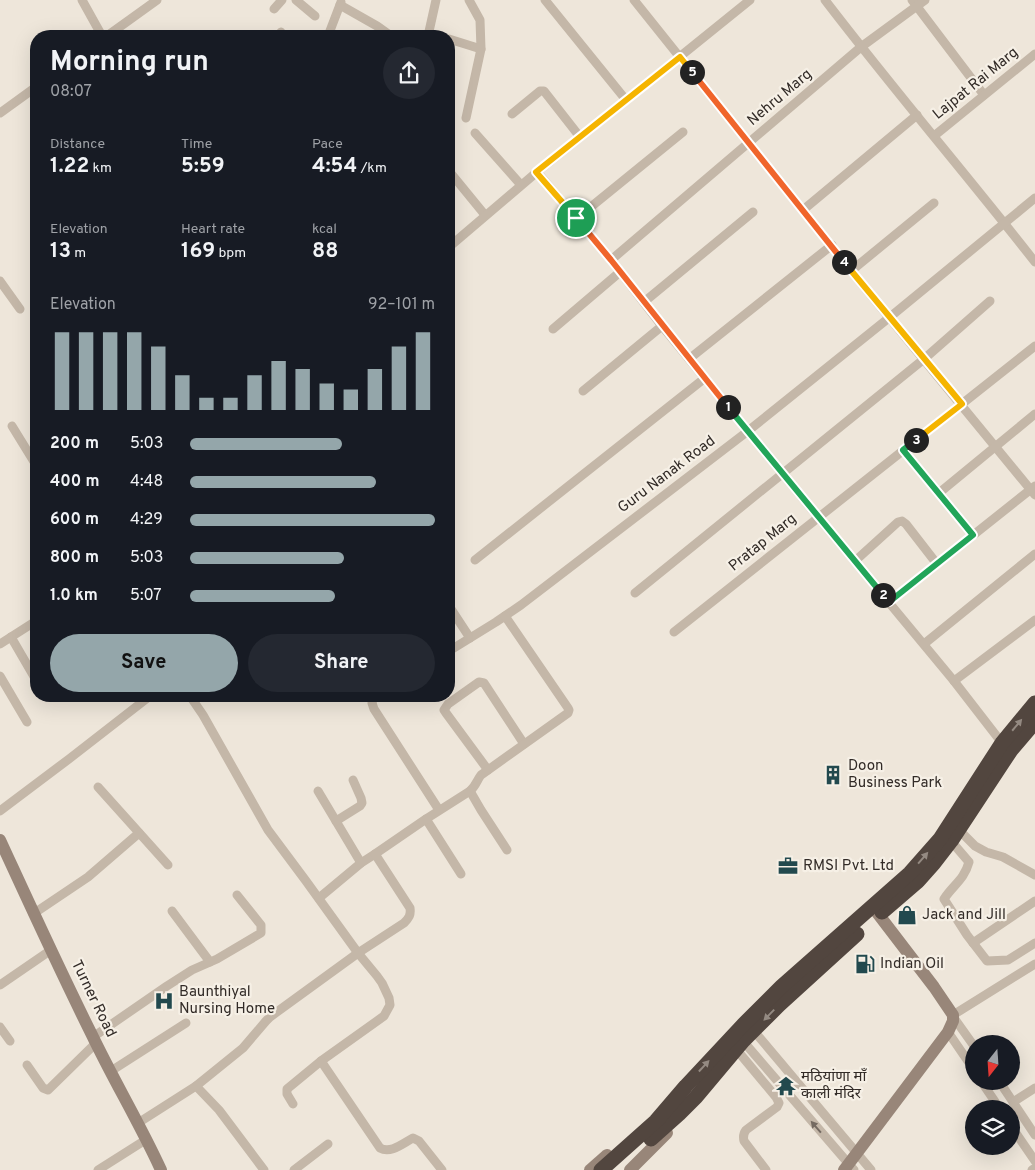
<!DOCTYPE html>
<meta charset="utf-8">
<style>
body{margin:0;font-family:Overpass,"Noto Sans Devanagari",sans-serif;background:#242831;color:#f1f3f6;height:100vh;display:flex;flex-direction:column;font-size:19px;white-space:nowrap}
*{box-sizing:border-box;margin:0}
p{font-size:16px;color:#9ea1a6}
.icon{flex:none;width:28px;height:28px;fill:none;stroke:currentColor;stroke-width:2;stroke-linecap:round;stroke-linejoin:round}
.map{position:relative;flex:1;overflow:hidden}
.details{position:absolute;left:30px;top:30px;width:425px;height:672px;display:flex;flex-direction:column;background:#171b24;border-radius:20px;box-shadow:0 5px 20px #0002}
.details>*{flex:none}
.needle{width:32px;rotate:197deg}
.controls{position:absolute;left:965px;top:1035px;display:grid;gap:10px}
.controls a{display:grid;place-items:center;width:55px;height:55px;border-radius:50%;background:#171b24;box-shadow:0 5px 20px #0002;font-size:25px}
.pin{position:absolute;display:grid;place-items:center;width:42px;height:42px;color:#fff;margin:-21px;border:2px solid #fff;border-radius:50%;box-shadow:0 1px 5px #0007}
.km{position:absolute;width:25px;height:25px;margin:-12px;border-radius:50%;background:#222;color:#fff;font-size:14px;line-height:25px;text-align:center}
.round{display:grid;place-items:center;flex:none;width:52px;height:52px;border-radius:26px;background:#242831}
.summary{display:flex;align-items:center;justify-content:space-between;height:85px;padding:0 20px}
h1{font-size:28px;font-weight:700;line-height:38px}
.metrics{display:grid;grid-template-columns:repeat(3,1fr);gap:8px;height:85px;padding:5px 20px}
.metrics div{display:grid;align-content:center}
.metrics b{font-size:21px;font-weight:700}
.metrics small{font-size:14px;font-weight:400}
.metrics p{font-size:14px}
.chart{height:140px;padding:10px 20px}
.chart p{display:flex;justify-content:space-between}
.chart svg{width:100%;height:90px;margin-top:5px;stroke:#94a6aa;stroke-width:6}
.action{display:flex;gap:10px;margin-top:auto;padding:10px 20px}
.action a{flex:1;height:58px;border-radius:30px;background:#94a6aa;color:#111;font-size:20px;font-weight:700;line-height:58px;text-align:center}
.action a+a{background:#242831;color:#f1f3f6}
ul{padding:0 20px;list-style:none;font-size:16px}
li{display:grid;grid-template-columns:80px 60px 1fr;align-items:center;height:38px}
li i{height:12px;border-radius:6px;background:#94a6aa}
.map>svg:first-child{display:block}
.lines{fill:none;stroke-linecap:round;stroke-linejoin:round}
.street{stroke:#c4b7a8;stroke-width:9}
.secondary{stroke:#988679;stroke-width:12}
.highway{stroke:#52463f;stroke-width:15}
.oneway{fill:#948a82}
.oneway2{fill:#746a61}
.split-1-casing{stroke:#fff;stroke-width:10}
.split-2-casing{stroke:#fff;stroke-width:10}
.split-3-casing{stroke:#fff;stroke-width:10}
.split-4-casing{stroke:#fff;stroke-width:10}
.split-5-casing{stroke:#fff;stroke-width:10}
.split-6-casing{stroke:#fff;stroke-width:10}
.split-1{stroke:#f0652b;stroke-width:6}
.split-2{stroke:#22a559;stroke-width:6}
.split-3{stroke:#22a559;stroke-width:6}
.split-4{stroke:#f5b400;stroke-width:6}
.split-5{stroke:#f0652b;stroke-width:6}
.split-6{stroke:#f5b400;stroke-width:6}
.labels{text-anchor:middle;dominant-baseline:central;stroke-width:4.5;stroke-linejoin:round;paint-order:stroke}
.street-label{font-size:15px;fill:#322b27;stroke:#f6f0e6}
.poi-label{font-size:15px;fill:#322b27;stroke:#f6f0e6;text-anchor:start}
</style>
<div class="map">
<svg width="1035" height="1170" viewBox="0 0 1035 1170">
<rect width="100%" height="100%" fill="#eee6da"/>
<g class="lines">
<g class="street">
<polyline points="82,0 102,36"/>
<polyline points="296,0 315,16"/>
<polyline points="545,0 626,100"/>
<polyline points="634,0 851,271 1035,495"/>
<path d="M825,0C893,89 966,174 1035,262"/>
<polyline points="912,0 984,95"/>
<polyline points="340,5 377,26 391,36"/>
<polyline points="274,9 282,0"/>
<polyline points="281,32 282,36"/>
<polyline points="107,36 157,0"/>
<polyline points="328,36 341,2"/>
<polyline points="428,36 436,0"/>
<polyline points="449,39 481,49"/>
<polyline points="0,113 36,87"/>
<polyline points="512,114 540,91 544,91 580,137"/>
<polyline points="466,118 481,49 480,20 469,0"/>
<polyline points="475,133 521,185"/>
<polyline points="934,136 1035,54"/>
<polyline points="449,171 485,215"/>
<polyline points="537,172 611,260 662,326 818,517 954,681 1002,743"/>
<polyline points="803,210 917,115"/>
<polyline points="576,219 683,132"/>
<polyline points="449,247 537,172 750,0"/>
<polyline points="611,260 861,47 925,0"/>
<polyline points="851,271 934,203"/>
<polyline points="0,281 20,309"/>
<polyline points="644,302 753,212"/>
<polyline points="553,329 620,272"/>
<polyline points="689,359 832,245"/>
<polyline points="583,391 662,326"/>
<polyline points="12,426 36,465"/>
<polyline points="903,450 973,535"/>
<polyline points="939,493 1035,414"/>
<polyline points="475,560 705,378"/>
<polyline points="855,561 898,522 902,521 906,524 937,564"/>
<polyline points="635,593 924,359 990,301"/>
<polyline points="889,602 1035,486"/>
<polyline points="449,606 470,638"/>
<polyline points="674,632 1035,346"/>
<polyline points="11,637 36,680"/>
<polyline points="0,644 36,621"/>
<polyline points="924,644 1035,554"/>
<polyline points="449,651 496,622 521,605 748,431 890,317 1035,198"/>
<polyline points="0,676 27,722"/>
<polyline points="954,681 1035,620"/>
<polyline points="190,696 203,715 268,830 306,881 358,953 377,976 382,983 389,998 390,1005 384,1016 321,1061"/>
<polyline points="374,696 372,703 374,709 439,810"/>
<polyline points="488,770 446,713 444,710 448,704 479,682 484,683 524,744"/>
<polyline points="98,787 168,865"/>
<polyline points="318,791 361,863"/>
<polyline points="470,791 481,810 507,850"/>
<polyline points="0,811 69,759 150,696"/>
<polyline points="426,819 461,874"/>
<polyline points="336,821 360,806 362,803 361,798 353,780"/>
<polyline points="959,830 975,846 986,852 1003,857 1035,875"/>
<path d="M951,841L969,862C964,880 954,884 944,899L967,935L987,961L1008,960L1035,943"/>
<polyline points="319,898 361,863 375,854"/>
<polyline points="172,911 210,962"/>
<polyline points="33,914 88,877 139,833"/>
<polyline points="973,943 1035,901"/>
<polyline points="0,985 51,950"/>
<polyline points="953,1015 1035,964"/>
<polyline points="954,1018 974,1046"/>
<polyline points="0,1027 10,1041"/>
<polyline points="754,1031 871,1170"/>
<polyline points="948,1032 974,1070"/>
<polyline points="93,1037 167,986 192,970 217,959 261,933 261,925 237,895"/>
<polyline points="743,1041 854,1170"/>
<path d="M736,1049L776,1097L779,1103L777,1107L746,1130C743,1134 743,1137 744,1141L766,1170"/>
<polyline points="27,1065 43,1088 48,1090 96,1043"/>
<polyline points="111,1071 186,1023"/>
<polyline points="981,1081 1000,1109"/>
<polyline points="999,1081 1035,1135"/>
<polyline points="196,1086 219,1110 264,1170"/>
<polyline points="1013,1102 1035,1088"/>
<path d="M293,1104L287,1094V1089L321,1061L380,1148C391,1154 403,1143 413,1138L419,1141L442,1170"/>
<path d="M138,1123L196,1086L243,1048L266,1021L270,1017L358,953L404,923C409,918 411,915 410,908L375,854L426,819L470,791C476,786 477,780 481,775L568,713L569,710L568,708L505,616"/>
<polyline points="1011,1126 1035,1161"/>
<polyline points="98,1170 147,1139"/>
<polyline points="294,1170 328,1144"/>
<polyline points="1032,1170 1035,1168"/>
</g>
<g class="secondary">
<path d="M0,840C30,905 60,971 92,1035C114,1081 140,1124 161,1170"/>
<polyline points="590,1170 607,1155"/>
<polyline points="630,1170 667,1133"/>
<polyline points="844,1170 948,1032 953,1021 953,1015 934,987 872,906"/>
</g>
<g class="highway">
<polyline points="882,912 918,881 934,863 951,841 1011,750 1035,722"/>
<polyline points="651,1139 679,1114 696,1097 743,1041 779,1005 857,934"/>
<polyline points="601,1170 656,1121 686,1086 743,1025 782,986 910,873 940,839 1002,743 1035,703"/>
</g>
</g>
<defs><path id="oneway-solid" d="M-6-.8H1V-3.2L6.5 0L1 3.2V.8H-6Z" transform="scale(1.25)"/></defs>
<g class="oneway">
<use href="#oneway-solid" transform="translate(1017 725) rotate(-50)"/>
<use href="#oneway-solid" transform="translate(923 858) rotate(-49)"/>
<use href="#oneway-solid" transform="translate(769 1015) rotate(134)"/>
<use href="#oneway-solid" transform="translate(704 1066) rotate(-47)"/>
</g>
<use class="oneway2" href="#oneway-solid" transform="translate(816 1127) rotate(-131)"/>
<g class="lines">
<defs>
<polyline id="split-1" points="576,218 611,260 728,407"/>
<polyline id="split-2" points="728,407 883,595"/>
<polyline id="split-3" points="883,595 889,602 973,535 903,450 916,440"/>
<polyline id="split-4" points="844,262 962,404 916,440"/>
<polyline id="split-5" points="692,72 844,262"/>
<polyline id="split-6" points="576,218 536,172 680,57 692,72"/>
</defs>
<use href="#split-1" class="split-1-casing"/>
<use href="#split-2" class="split-2-casing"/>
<use href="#split-3" class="split-3-casing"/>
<use href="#split-4" class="split-4-casing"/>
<use href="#split-5" class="split-5-casing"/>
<use href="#split-6" class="split-6-casing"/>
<use href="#split-1" class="split-1"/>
<use href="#split-2" class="split-2"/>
<use href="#split-3" class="split-3"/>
<use href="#split-4" class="split-4"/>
<use href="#split-5" class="split-5"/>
<use href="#split-6" class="split-6"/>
</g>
<defs>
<symbol id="building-bare" viewBox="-9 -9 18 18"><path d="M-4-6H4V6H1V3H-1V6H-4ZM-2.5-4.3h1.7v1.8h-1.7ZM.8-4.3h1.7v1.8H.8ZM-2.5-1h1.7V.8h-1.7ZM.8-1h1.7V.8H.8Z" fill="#22494e" stroke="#f6f0e6" stroke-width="2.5" paint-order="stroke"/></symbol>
<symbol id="office-bare" viewBox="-9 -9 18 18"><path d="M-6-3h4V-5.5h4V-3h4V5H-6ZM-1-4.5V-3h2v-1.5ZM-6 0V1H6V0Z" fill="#22494e" stroke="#f6f0e6" stroke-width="2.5" paint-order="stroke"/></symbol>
<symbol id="shop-bare" viewBox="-9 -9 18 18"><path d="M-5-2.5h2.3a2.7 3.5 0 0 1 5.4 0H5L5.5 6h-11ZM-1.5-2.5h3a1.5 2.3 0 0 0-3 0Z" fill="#22494e" stroke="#f6f0e6" stroke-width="2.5" paint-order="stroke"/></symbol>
<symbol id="fuel-bare" viewBox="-9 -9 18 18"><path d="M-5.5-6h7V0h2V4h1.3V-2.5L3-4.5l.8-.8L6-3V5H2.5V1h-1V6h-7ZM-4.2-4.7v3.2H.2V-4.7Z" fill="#22494e" stroke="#f6f0e6" stroke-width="2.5" paint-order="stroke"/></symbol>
<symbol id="hospital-bare" viewBox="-9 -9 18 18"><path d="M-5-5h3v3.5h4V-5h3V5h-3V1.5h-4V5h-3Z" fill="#22494e" stroke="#f6f0e6" stroke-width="2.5" paint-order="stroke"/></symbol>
<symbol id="temple-bare" viewBox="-9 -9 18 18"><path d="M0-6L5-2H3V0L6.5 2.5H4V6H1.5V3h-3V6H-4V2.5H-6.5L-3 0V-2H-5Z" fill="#22494e" stroke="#f6f0e6" stroke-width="2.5" paint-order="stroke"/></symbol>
</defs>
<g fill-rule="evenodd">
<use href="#building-bare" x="819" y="761" width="28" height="28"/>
<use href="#office-bare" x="774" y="852" width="28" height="28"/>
<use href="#shop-bare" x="893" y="901" width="28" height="28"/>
<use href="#fuel-bare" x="851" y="950" width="28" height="28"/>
<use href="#hospital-bare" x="150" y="987" width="28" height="28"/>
<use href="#temple-bare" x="772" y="1072" width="28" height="28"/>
</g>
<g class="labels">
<g class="street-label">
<text transform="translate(976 84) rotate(-39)">Lajpat Rai Marg</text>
<text transform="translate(780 98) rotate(-40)">Nehru Marg</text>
<text transform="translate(667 475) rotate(-37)">Guru Nanak Road</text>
<text transform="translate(763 543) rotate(-39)">Pratap Marg</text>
<text transform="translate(93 999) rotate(64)">Turner Road</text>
</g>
<g class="poi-label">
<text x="848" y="766">Doon<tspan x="848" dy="17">Business Park</tspan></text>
<text x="803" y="866">RMSI Pvt. Ltd</text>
<text x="922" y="915">Jack and Jill</text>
<text x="880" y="964">Indian Oil</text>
<text x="179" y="992">Baunthiyal<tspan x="179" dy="17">Nursing Home</tspan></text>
<text x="801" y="1077">मठियांणा माँ<tspan x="801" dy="17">काली मंदिर</tspan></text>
</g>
</g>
</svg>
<div class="controls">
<a><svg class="needle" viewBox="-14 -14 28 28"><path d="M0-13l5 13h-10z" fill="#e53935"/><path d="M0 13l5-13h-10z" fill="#9ea1a6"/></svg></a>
<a><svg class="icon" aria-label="layers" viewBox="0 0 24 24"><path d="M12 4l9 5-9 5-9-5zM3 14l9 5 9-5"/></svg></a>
</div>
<div class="pin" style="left:576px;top:218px;background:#1e9e55"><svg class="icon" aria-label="arrive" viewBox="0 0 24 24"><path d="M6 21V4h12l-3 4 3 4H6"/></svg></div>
<b class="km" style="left:728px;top:407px">1</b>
<b class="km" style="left:883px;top:595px">2</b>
<b class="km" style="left:916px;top:440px">3</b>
<b class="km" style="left:844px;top:262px">4</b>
<b class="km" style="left:692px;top:72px">5</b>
<section class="details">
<div class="summary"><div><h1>Morning run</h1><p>08:07</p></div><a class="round"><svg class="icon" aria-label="share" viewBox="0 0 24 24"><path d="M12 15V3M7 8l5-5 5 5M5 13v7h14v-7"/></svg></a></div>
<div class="metrics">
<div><p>Distance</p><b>1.22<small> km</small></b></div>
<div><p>Time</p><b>5:59</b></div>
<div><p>Pace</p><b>4:54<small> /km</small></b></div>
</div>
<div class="metrics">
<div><p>Elevation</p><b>13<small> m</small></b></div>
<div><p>Heart rate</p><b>169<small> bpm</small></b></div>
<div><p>kcal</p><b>88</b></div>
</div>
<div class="chart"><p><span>Elevation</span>92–101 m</p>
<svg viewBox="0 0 160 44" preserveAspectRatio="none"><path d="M5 44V6M15 44V6M25 44V6M35 44V6M45 44V13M55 44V27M65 44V38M75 44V38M85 44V27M95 44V20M105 44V24M115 44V31M125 44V34M135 44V24M145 44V13M155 44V6"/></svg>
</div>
<ul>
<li><b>200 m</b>5:03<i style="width:62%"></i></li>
<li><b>400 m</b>4:48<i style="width:76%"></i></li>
<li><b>600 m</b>4:29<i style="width:100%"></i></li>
<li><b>800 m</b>5:03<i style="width:63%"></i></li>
<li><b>1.0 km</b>5:07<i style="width:59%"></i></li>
</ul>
<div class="action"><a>Save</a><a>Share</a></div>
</section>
</div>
